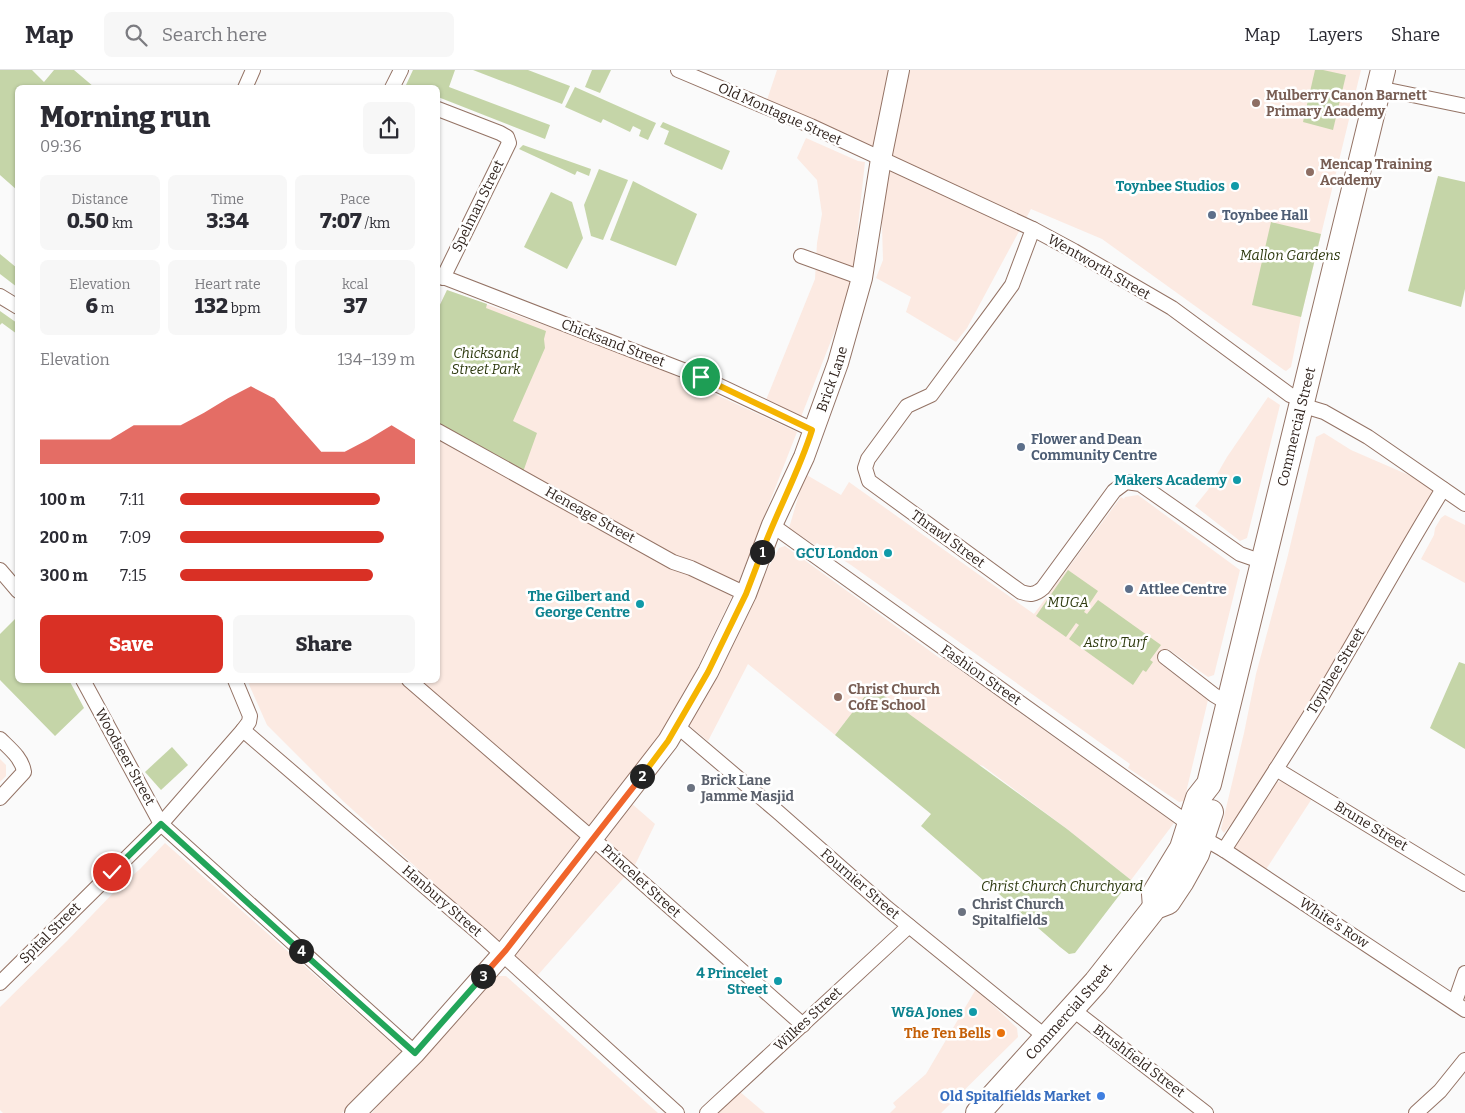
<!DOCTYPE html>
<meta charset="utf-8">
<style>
body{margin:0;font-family:Bitter,serif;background:#f7f7f7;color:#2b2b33;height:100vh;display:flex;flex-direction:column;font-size:19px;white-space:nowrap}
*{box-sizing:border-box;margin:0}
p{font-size:16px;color:#7c7c81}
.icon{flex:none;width:28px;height:28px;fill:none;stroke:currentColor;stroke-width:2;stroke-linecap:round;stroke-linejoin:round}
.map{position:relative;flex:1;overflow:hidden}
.side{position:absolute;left:15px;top:15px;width:425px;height:598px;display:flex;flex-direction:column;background:#fff;border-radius:8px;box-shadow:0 1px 4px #0004}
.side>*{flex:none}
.pin{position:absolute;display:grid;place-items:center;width:42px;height:42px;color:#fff;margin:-21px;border:2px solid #fff;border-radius:50%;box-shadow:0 1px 5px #0007}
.km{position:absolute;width:25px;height:25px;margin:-12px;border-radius:50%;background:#222;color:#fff;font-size:14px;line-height:25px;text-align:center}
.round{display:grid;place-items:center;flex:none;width:52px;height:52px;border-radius:8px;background:#f7f7f7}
.headline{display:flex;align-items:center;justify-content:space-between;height:85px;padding:0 25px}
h1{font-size:28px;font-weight:800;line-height:38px}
.stats{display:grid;grid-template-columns:repeat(3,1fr);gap:8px;height:85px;padding:5px 25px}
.stats div{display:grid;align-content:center;border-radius:8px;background:#f7f7f7;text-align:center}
.stats b{font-size:21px;font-weight:800}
.stats small{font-size:14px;font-weight:400}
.stats p{font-size:14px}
.chart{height:140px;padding:10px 25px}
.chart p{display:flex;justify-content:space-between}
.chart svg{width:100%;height:90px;margin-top:5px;fill:#d93025;opacity:.7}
.button{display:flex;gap:10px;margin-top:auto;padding:10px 25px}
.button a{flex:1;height:58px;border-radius:8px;background:#d93025;color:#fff;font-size:20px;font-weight:800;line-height:58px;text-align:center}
.button a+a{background:#f7f7f7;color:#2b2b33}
ul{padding:0 25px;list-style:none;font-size:16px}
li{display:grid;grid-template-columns:80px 60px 1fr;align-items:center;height:38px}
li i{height:12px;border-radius:6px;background:#d93025}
header{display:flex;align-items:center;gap:30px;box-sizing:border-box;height:70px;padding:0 25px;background:#fff;border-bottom:1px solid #e1e1e2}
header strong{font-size:24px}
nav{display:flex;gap:28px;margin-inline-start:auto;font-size:18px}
.search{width:350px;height:45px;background:#f7f7f7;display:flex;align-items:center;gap:12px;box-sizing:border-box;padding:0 18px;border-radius:8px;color:#7c7c81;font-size:19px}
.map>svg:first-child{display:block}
.built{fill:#fceae2}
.green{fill:#c5d5a8}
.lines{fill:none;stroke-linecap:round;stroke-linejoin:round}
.minor-casing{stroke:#947365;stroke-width:16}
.secondary-casing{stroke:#947365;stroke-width:22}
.trunk-casing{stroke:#947365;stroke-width:26}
.minor{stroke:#fff;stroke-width:14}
.secondary{stroke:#fff;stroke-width:20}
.trunk{stroke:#fff;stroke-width:24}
.split-1-casing{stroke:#fff;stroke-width:10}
.split-2-casing{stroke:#fff;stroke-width:10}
.split-3-casing{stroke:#fff;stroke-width:10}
.split-4-casing{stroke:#fff;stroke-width:10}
.split-5-casing{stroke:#fff;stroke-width:10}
.split-1{stroke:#f5b400;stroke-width:6}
.split-2{stroke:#f5b400;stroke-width:6}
.split-3{stroke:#f0652b;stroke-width:6}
.split-4{stroke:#22a559;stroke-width:6}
.split-5{stroke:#22a559;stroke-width:6}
.education-dot{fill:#8d6e63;stroke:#fff;stroke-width:2}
.culture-dot{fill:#0f9aa8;stroke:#fff;stroke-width:2}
.service-dot{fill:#5c6f8a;stroke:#fff;stroke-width:2}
.worship-dot{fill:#6b7280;stroke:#fff;stroke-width:2}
.food-dot{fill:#e8710a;stroke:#fff;stroke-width:2}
.shop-dot{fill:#3f7fe0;stroke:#fff;stroke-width:2}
.labels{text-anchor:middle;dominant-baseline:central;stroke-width:5;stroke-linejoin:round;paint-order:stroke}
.education-label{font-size:14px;font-weight:bold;fill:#785e54;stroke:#fff;text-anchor:start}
.street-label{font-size:14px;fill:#2c1f19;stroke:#fff}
.culture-label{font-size:14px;font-weight:bold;fill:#0d838f;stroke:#fff;text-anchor:end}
.service-label{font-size:14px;font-weight:bold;fill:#4e5e75;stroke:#fff;text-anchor:start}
.park-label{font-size:14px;font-style:italic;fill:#2e3a0f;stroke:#fff}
.worship-label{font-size:14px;font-weight:bold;fill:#5b616d;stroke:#fff;text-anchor:start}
.food-label{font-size:14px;font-weight:bold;fill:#c56008;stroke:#fff;text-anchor:end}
.shop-label{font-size:14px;font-weight:bold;fill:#366cbe;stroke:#fff;text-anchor:end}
</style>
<header>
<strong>Map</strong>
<div class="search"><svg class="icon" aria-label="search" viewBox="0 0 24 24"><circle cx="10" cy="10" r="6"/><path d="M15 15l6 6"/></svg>Search here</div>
<nav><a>Map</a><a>Layers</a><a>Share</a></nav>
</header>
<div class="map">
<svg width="1465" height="1043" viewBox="0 0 1465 1043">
<rect width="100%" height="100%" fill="#fafafa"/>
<g class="built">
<polygon points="777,0 1361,0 1301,247 1291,297 1286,301 1284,300 1102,169 1031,139 967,258 956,272 906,242 911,227 876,208 883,190 880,89 765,36"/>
<polygon points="806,68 858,91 865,92 851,220 801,347 766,330 815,209 817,173 822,144 817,110 797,88"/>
<polygon points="447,220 639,289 797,362 737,516 679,636 648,683 503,876 343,731 267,655 247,610 438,610 438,239"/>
<polygon points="1268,327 1280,335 1247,468 1240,471 1195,436 1208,420 1227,387"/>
<polygon points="1324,363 1351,380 1434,416 1432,428 1269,704 1224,763 1221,759 1244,663 1256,604 1287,489 1316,367"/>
<polygon points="805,404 841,425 849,412 1034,544 1121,427 1124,429 1125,427 1138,425 1240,500 1214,605 1208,607 1168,579 1162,595 1208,630 1184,731 1179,732 1128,698 1130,694 851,495 817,473 815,475 789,458"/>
<polygon points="1445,445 1465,455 1465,513 1421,489 1434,465 1435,458 1441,448"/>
<polygon points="785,476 941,589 943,588 1174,753 1131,810 1067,759 983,696 845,652 835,665 748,594 708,671 685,652 779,478"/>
<polygon points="0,689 6,695 6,706 0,712"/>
<polygon points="1284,711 1313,727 1263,804 1234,783 1233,775 1277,712"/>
<polygon points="631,733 655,754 635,795 537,906 513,885"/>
<polygon points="165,773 403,983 342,1043 3,1043 0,1040 0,937 67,871 118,818 140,799"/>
<polygon points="496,906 506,906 658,1043 372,1043 386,1025 448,961"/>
<polygon points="976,919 1017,958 1018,967 941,1043 890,1043 896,1037 893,1033 926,1004"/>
<polygon points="733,1016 765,1043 706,1043"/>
</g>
<g class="green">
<polygon points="0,0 32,0 44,12 54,0 74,0 94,17 18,18 17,120 0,105"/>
<polygon points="413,0 455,0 449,17 550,55 545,69 438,27 438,18 413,17 406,15"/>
<polygon points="473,0 528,0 570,16 562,34"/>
<polygon points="592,0 611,0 600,23 585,17"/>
<polygon points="1315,0 1323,0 1346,5 1333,60 1303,52"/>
<polygon points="575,17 656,53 648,70 639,66 641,60 633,56 630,62 603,49 601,53 565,37"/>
<polygon points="663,52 730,81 722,100 664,74 669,61 660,57"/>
<polygon points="523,75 591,99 589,106 577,101 575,105 519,79"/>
<polygon points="599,99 628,110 603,170 591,166 584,135"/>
<polygon points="1438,106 1465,112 1465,219 1461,237 1408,221"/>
<polygon points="633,111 697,144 676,196 610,170"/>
<polygon points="551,122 572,132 583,168 567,199 524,177"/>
<polygon points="1271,152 1321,164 1301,247 1252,235"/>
<polygon points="0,184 17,198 17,217 0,204"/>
<polygon points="447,220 487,234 486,238 546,261 544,269 545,278 513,351 537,363 523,402 438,355 438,239"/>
<polygon points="0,241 17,253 17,264 2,253 0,255"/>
<polygon points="1068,500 1098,521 1084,542 1087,544 1098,530 1161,575 1150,590 1153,592 1146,602 1143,600 1133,615 1069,569 1079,555 1076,553 1066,567 1036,546"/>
<polygon points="17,547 18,610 69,610 84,638 55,666 0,610 0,564"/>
<polygon points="1459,592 1465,594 1465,679 1430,658"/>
<polygon points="872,617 1067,759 1131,810 1075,883 1069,884 1060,877 921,756 931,744 835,665"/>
<polygon points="172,677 188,695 161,720 145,702"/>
</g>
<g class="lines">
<defs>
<g id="minor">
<polyline points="678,0 811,56 1033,159 1074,181 1172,238 1290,325 1303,329"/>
<polyline points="245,18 253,0"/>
<polyline points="392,18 401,0"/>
<polyline points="1378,18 1465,36"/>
<polyline points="438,39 500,63 507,67 509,73 443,208"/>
<path d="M1033,159L1012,215L996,237L931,325L907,336L868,389L865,398L869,411L1021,522C1030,525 1035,525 1043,518L1114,421L1126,412L1140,414L1240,484L1263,492"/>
<polyline points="801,186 862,208"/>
<polyline points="438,205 701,307 813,360"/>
<polyline points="0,226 18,237"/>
<polyline points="1301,335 1324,342 1368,367 1465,434"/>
<polyline points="438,361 673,492 691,498 746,524"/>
<polyline points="772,455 1185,751 1191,754"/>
<polyline points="0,500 18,521"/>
<polyline points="1165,587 1214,625 1229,634"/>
<polyline points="83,610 161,754 415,983"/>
<polyline points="409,610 601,776 803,955"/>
<polyline points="677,656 778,742 887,838 1047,968"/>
<polyline points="243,660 480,864 677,1043"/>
<path d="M0,669C10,679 22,688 24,702L0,728"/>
<polyline points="1276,699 1465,814"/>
<polyline points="1203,768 1224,780 1465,940"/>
<path d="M1224,780C1257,729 1290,678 1322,626C1363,557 1401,487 1443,419"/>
<polyline points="0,913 161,754 243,660 249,652 250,646 235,610"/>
<polyline points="1455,932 1465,903"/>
<polyline points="1072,939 1206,1043"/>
<polyline points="707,1043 909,856"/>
<polyline points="1416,1043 1440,1021 1465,990"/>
</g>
<g id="secondary">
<path id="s1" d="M355,1043L415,983L506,880L668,671L708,602L746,524L772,455L804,387L838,293L862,208L881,89L899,0"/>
</g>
<g id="trunk">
<path id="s2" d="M1155,837L1154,824L1182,778L1198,728L1209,714L1383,0"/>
<path id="s3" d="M978,1043L1096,912L1155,837L1168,832L1182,811L1197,784L1211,742"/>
</g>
</defs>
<use href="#minor" class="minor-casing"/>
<use href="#secondary" class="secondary-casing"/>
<use href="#trunk" class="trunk-casing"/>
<use href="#minor" class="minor"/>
<use href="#secondary" class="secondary"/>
<use href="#trunk" class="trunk"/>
</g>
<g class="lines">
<defs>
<path id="split-1" d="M701,307L812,360C799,402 777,441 762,482"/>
<polyline id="split-2" points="642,706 668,671 708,602 746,524 762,482"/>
<polyline id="split-3" points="483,906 506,880 642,706"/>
<polyline id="split-4" points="301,881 415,983 483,906"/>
<polyline id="split-5" points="112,802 161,754 301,881"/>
</defs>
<use href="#split-1" class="split-1-casing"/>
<use href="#split-2" class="split-2-casing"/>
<use href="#split-3" class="split-3-casing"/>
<use href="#split-4" class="split-4-casing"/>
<use href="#split-5" class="split-5-casing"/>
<use href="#split-1" class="split-1"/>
<use href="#split-2" class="split-2"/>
<use href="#split-3" class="split-3"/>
<use href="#split-4" class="split-4"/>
<use href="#split-5" class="split-5"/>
</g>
<g class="education-dot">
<circle cx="1256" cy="33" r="5"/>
<circle cx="1310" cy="102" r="5"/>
<circle cx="838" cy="627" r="5"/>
</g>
<g class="culture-dot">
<circle cx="1235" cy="116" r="5"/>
<circle cx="1237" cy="410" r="5"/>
<circle cx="888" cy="483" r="5"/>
<circle cx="640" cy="534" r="5"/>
<circle cx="778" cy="911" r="5"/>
<circle cx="973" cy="942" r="5"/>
</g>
<g class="service-dot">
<circle cx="1212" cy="145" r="5"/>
<circle cx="1021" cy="377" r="5"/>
<circle cx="1129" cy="519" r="5"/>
</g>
<g class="worship-dot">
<circle cx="691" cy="718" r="5"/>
<circle cx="962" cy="842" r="5"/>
</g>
<circle class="food-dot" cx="1001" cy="963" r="5"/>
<circle class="shop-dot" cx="1101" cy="1026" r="5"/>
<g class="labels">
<g class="education-label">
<text x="1266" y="25">Mulberry Canon Barnett<tspan x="1266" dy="16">Primary Academy</tspan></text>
<text x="1320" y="94">Mencap Training<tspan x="1320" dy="16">Academy</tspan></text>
<text x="848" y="619">Christ Church<tspan x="848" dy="16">CofE School</tspan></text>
</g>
<g class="street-label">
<text transform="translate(780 44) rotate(24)">Old Montague Street</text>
<text transform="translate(478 136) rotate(-64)">Spelman Street</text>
<text transform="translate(1099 197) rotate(30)">Wentworth Street</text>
<text transform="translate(613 273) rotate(21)">Chicksand Street</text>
<text stroke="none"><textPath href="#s1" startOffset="885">Brick Lane</textPath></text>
<text stroke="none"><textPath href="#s2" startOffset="505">Commercial Street</textPath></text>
<text transform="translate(590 445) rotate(29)">Heneage Street</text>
<text transform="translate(948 469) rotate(36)">Thrawl Street</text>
<text transform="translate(1336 601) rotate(-59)">Toynbee Street</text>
<text transform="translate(981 605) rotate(35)">Fashion Street</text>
<text transform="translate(125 687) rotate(61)">Woodseer Street</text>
<text transform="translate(1371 756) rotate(31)">Brune Street</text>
<text transform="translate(641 811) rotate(42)">Princelet Street</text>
<text transform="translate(860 814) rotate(41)">Fournier Street</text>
<text transform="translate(442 831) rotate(41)">Hanbury Street</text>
<text transform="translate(1334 853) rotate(33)">White's Row</text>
<text transform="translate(50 863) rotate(-45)">Spital Street</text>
<text stroke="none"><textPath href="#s3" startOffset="136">Commercial Street</textPath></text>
<text transform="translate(808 949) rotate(-43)">Wilkes Street</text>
<text transform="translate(1139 991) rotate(37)">Brushfield Street</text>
</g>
<g class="culture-label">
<text x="1225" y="116">Toynbee Studios</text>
<text x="1227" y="410">Makers Academy</text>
<text x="878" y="483">GCU London</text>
<text x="630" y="526">The Gilbert and<tspan x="630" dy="16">George Centre</tspan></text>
<text x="768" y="903">4 Princelet<tspan x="768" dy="16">Street</tspan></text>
<text x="963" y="942">W&amp;A Jones</text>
</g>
<g class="service-label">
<text x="1222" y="145">Toynbee Hall</text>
<text x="1031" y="369">Flower and Dean<tspan x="1031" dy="16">Community Centre</tspan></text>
<text x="1139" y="519">Attlee Centre</text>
</g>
<g class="park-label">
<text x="1290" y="185">Mallon Gardens</text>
<text x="486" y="283">Chicksand<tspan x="486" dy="16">Street Park</tspan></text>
<text x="1068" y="532">MUGA</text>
<text x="1115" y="572">Astro Turf</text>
<text x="1062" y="816">Christ Church Churchyard</text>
</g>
<g class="worship-label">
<text x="701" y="710">Brick Lane<tspan x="701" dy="16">Jamme Masjid</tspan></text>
<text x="972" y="834">Christ Church<tspan x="972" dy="16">Spitalfields</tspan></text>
</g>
<g class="food-label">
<text x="991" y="963">The Ten Bells</text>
</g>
<g class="shop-label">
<text x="1091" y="1026">Old Spitalfields Market</text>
</g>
</g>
</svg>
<div class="pin" style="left:701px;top:307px;background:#1e9e55"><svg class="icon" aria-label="arrive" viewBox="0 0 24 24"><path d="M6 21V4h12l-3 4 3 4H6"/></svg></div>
<div class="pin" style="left:112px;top:802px;background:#d93025"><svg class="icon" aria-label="check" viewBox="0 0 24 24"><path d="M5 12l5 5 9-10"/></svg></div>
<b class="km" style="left:762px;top:482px">1</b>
<b class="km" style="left:642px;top:706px">2</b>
<b class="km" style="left:483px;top:906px">3</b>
<b class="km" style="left:301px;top:881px">4</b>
<section class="side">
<div class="headline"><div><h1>Morning run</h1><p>09:36</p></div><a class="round"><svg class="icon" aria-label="share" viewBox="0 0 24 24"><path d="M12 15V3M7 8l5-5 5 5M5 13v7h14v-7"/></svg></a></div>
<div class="stats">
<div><p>Distance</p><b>0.50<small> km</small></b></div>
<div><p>Time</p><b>3:34</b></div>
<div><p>Pace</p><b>7:07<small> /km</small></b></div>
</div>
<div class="stats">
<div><p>Elevation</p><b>6<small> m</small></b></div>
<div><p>Heart rate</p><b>132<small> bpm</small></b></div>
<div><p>kcal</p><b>37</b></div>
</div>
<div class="chart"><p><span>Elevation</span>134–139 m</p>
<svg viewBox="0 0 160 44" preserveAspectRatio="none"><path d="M0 44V32L10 32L20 32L30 32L40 25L50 25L60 25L70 19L80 12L90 6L100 12L110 25L120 38L130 38L140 32L150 25L160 32V44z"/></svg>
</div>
<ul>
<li><b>100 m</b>7:11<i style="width:85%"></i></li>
<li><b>200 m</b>7:09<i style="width:87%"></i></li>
<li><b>300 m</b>7:15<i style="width:82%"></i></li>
</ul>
<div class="button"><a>Save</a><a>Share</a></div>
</section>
</div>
